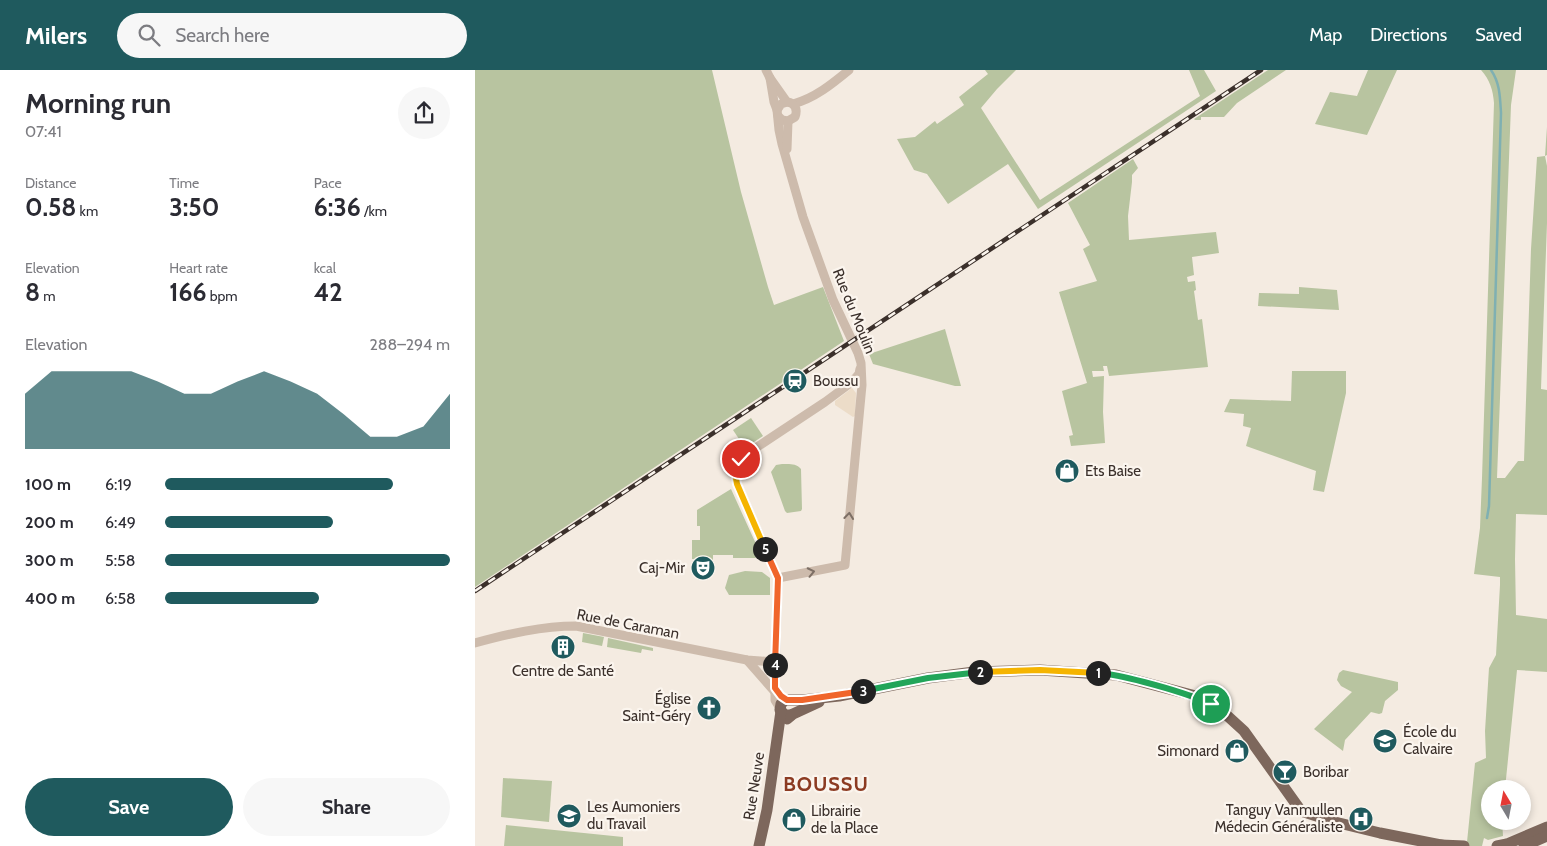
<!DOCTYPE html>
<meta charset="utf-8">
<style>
body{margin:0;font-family:Cabin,sans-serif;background:#f7f7f7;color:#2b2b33;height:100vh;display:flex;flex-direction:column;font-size:19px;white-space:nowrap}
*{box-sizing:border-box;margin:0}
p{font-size:16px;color:#7c7c81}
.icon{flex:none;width:28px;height:28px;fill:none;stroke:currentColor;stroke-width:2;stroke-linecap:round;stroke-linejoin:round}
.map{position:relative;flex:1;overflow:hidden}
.side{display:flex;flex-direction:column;background:#fff;width:475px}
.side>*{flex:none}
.needle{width:32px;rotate:350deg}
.buttons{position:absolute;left:1006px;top:710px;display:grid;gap:10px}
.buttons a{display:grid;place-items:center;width:50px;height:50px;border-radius:50%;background:#fff;box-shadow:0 2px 8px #0003;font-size:25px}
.pin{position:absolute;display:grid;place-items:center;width:42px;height:42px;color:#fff;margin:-21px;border:2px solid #fff;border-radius:50%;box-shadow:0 1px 5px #0007}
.km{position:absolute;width:25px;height:25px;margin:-12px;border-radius:50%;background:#222;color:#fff;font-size:14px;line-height:25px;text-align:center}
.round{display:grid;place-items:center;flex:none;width:52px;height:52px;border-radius:26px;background:#f7f7f7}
.overview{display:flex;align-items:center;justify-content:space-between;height:85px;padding:0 25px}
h1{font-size:28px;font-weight:700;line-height:38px}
.figures{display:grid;grid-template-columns:repeat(3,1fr);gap:8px;height:85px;padding:5px 25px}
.figures div{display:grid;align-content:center}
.figures b{font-size:25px;font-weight:700}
.figures small{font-size:14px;font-weight:400}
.figures p{font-size:14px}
.chart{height:140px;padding:10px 25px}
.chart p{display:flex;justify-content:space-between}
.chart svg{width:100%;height:90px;margin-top:5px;fill:#1f5a5e;opacity:.7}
.primary-button{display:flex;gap:10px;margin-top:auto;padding:10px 25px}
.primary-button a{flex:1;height:58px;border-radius:30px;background:#1f5a5e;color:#fff;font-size:20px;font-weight:700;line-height:58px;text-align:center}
.primary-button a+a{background:#f7f7f7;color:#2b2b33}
ul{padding:0 25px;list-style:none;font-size:16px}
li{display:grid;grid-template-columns:80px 60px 1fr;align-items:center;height:38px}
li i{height:12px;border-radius:6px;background:#1f5a5e}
header{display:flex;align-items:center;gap:30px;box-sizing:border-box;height:70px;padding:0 25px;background:#1f5a5e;color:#fff}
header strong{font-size:24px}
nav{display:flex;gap:28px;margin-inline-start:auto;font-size:18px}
.search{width:350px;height:45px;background:#f7f7f7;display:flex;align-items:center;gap:12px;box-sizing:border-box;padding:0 18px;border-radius:28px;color:#7c7c81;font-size:19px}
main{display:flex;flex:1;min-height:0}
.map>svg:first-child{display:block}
.green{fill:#b8c4a0}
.plaza{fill:#ecdcc8}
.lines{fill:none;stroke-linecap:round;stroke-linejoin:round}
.stream{stroke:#7fb0b2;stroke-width:2.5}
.tertiary{stroke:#cdbbac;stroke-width:9}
.primary{stroke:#7d675c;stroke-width:11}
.rail-casing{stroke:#3b302b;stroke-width:4.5}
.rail{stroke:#fbf5ee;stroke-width:2.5;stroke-dasharray:8;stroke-linecap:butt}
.oneway{stroke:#7d6f65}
.split-1-casing{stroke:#fff;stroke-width:10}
.split-2-casing{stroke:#fff;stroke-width:10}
.split-3-casing{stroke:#fff;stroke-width:10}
.split-4-casing{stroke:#fff;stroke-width:10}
.split-5-casing{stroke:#fff;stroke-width:10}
.split-6-casing{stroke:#fff;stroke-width:10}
.split-1{stroke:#22a559;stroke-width:6}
.split-2{stroke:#f5b400;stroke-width:6}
.split-3{stroke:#22a559;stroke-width:6}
.split-4{stroke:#f0652b;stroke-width:6}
.split-5{stroke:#f0652b;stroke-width:6}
.split-6{stroke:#f5b400;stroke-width:6}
.labels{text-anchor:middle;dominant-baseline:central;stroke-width:4.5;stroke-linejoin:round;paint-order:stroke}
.street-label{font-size:15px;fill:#3b302b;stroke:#fbf5ee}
.poi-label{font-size:15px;fill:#3b302b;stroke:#fbf5ee;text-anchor:start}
.district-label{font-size:20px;font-weight:bold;letter-spacing:1px;fill:#8c3b22;stroke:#fbf5ee}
</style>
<header>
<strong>Milers</strong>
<div class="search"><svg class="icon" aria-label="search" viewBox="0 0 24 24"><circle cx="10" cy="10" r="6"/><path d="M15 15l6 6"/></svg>Search here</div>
<nav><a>Map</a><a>Directions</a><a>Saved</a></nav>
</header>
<main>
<section class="side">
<div class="overview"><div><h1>Morning run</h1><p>07:41</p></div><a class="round"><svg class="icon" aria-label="share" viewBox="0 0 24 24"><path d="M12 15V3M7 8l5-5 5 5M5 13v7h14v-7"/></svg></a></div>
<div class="figures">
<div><p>Distance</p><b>0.58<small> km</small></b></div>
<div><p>Time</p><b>3:50</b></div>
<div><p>Pace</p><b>6:36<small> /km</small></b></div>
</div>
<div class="figures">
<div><p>Elevation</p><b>8<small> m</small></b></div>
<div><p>Heart rate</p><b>166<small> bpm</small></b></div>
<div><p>kcal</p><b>42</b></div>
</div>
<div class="chart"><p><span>Elevation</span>288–294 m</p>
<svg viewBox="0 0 160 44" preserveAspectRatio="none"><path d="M0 44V17L10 6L20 6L30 6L40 6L50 11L60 17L70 17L80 11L90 6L100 11L110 17L120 27L130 38L140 38L150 33L160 17V44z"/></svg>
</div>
<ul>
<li><b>100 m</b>6:19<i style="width:80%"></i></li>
<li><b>200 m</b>6:49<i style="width:59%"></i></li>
<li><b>300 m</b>5:58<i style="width:100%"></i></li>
<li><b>400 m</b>6:58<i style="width:54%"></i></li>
</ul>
<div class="primary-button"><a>Save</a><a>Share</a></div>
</section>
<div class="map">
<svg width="1072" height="776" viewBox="0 0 1072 776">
<rect width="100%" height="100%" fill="#f4ebe1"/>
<g class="green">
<polygon points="0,0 237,0 266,122 293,217 299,235 348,217 369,271 0,517"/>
<polygon points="510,0 541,0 522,19 506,38 565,130 725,26 714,0 729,0 741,21 563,139 533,94 473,134 452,104 439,100 422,69 440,67 460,51 462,54 489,35 484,27 513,4"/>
<polygon points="793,0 811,0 762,33 749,47 726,47 726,50 720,50 719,49"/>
<polygon points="893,0 922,0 892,65 840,54 855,22 882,26"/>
<path d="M1006,0H1041L1036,35L1022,408H1030L1043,391H1049L1056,179L1062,87L1070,86L1072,57V85L1070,86L1072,96V153L1066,319L1072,320V445L1041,444L1040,489L1041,545L1072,549V602L1042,600L1030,719H1015V751H1027L1028,766L1013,770L1009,768L1007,776H989L992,772L1000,693L1011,688L1010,661L1014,598L1021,585L1025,515V507L999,504L1005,458L1007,408L1019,33C1018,20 1015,10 1006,0Z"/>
<polygon points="658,89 663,98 657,105 657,112 653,146 654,170 741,162 744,183 717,187 719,205 712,207 713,212 720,211 721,220 719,221 723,250 727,249 733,297 634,306 632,296 628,296 629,301 617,301 618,307 629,306 628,342 630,373 596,376 594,366 598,365 587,321 612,313 584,222 622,211 608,179 615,175 593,133"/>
<polygon points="824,217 862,220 864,240 783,236 784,223 824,224"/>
<polygon points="470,259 486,316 480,316 398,294 394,284"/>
<polygon points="817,301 871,301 871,323 849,422 838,420 841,401 771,376 776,358 768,356 769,344 749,342 755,329 816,331"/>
<polygon points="276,348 288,366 270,378 258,360"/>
<path d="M307,394C314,394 321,393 326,399L327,439L326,441L312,443L310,441L296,402L301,395Z"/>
<polygon points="256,419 286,485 280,488 258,488 258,485 238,485 238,490 217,489 217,470 225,470 225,456 222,456 222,440"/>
<polygon points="270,501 287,502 295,508 295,525 254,525 250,518 254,505"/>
<polygon points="108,563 129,567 127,576 107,572"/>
<polygon points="133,568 178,578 178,581 167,579 166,583 132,577"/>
<polygon points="868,600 923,612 923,620 910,631 907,643 904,644 896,642 870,670 868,681 839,659 877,622 866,616 862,610 864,603"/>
<polygon points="28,708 77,711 74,752 26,747"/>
<polygon points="31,755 148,767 148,776 29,776"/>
</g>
<polygon class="plaza" points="377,318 381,323 380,346 378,347 360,335 360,331"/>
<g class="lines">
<path class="stream" d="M1012,448L1014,436L1026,43C1025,27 1025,13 1016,0"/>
<g class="tertiary">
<polyline points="291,0 295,8 312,32"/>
<polyline points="295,8 299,32 302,40 304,60 307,74 328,147 358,230 383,283 386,293 387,315 370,495 303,508"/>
<path d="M318,34C340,28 357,14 374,0"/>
<path d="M302,40L306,34L312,32C320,33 323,39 320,47L313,51L307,50L303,46"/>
<polyline points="312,79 313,51"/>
<path d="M0,573C33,564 67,556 101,556L272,590L300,592"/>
<polyline points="272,590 300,622"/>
<path d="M305,638L300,630V618L303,508L262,414C259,403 262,394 270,385L350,332L377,312L384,304L385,299"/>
</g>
<g class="primary">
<polyline points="316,645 310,645 305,640 306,634 310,630 327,630 364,626 453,608 499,602 565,600 641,605 717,625 746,640 769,661 826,741 860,752 905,763 971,776"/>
<polyline points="312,649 318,644 344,632"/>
<polyline points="966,775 989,776"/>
<polyline points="284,776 292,740 306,641"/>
<polyline points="1022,776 1032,774 1072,757"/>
<polyline points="1049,776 1072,766"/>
</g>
<defs>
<polyline id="rail" points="0,521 786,0"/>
</defs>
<use href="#rail" class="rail-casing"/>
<use href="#rail" class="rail"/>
</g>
<defs><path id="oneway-chevron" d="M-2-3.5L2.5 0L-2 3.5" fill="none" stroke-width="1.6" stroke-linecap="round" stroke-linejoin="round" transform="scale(1.25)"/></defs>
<g class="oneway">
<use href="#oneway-chevron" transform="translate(374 446) rotate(-84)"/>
<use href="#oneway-chevron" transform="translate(336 502) rotate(-12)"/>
</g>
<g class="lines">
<defs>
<path id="split-1" d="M623,603C639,604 654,608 669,612C692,618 714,624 736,634"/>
<polyline id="split-2" points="505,602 565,600 623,603"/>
<polyline id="split-3" points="388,621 453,608 505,602"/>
<polyline id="split-4" points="300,595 300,618 306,626 312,630 327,630 388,621"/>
<polyline id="split-5" points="290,479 303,508 300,595"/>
<polyline id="split-6" points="266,389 260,403 262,414 290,479"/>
</defs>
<use href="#split-1" class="split-1-casing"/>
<use href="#split-2" class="split-2-casing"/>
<use href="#split-3" class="split-3-casing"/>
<use href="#split-4" class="split-4-casing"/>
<use href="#split-5" class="split-5-casing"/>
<use href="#split-6" class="split-6-casing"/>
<use href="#split-1" class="split-1"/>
<use href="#split-2" class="split-2"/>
<use href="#split-3" class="split-3"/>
<use href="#split-4" class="split-4"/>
<use href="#split-5" class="split-5"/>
<use href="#split-6" class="split-6"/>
</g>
<defs>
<symbol id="station-disc" viewBox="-11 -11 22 22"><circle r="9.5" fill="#1f5a5e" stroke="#fbf5ee"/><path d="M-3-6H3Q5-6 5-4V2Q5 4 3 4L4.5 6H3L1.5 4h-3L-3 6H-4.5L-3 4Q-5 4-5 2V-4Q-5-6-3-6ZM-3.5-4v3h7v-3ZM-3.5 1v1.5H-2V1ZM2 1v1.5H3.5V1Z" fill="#fff"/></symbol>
<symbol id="shop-disc" viewBox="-11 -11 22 22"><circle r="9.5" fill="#1f5a5e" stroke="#fbf5ee"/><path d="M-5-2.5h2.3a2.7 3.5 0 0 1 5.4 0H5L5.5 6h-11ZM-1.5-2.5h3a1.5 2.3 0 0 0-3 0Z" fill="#fff"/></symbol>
<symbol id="theatre-disc" viewBox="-11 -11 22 22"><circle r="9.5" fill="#1f5a5e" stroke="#fbf5ee"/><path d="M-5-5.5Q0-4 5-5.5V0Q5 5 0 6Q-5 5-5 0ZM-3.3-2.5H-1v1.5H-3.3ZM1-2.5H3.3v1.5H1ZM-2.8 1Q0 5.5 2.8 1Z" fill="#fff"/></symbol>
<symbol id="building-disc" viewBox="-11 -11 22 22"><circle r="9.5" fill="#1f5a5e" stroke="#fbf5ee"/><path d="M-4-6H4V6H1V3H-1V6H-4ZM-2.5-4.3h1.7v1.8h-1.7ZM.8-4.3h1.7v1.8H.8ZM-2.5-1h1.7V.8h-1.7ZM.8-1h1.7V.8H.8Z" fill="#fff"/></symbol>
<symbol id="church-disc" viewBox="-11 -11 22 22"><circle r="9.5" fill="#1f5a5e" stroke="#fbf5ee"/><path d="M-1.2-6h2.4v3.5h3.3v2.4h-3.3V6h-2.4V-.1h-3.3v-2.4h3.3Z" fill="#fff"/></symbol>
<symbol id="school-disc" viewBox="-11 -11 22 22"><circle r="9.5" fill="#1f5a5e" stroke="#fbf5ee"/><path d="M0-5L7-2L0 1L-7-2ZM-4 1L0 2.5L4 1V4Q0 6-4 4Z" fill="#fff"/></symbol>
<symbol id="bar-disc" viewBox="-11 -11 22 22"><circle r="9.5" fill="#1f5a5e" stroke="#fbf5ee"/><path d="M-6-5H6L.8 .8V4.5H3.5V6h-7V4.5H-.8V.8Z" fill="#fff"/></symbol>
<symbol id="hospital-disc" viewBox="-11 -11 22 22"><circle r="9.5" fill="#1f5a5e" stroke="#fbf5ee"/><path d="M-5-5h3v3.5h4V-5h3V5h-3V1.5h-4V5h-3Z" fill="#fff"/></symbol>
</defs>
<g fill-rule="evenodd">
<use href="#station-disc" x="306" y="297" width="28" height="28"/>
<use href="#shop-disc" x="578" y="387" width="28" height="28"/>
<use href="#theatre-disc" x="214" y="484" width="28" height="28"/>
<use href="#building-disc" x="74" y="563" width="28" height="28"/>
<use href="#church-disc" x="220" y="624" width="28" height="28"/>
<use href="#school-disc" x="896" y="657" width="28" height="28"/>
<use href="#shop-disc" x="748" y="667" width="28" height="28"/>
<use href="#bar-disc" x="796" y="688" width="28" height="28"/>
<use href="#school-disc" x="80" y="732" width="28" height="28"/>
<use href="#hospital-disc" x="872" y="735" width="28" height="28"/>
<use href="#shop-disc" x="305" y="736" width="28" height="28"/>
</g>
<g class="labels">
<g class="street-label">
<text transform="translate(379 241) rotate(68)">Rue du Moulin</text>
<text transform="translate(153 554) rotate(11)">Rue de Caraman</text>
<text transform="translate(279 716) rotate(-81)">Rue Neuve</text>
</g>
<g class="poi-label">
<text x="338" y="311">Boussu</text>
<text x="610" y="401">Ets Baise</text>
<text x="210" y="498" text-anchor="end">Caj-Mir</text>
<text x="88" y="601" text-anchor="middle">Centre de Santé</text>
<text x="216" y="629" text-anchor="end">Église<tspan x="216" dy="17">Saint-Géry</tspan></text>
<text x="928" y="662">École du<tspan x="928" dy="17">Calvaire</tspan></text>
<text x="744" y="681" text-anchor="end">Simonard</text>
<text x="828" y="702">Boribar</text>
<text x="112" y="737">Les Aumoniers<tspan x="112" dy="17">du Travail</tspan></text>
<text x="868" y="740" text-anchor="end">Tanguy Vanmullen<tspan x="868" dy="17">Médecin Généraliste</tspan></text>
<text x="336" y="741">Librairie<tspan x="336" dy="17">de la Place</tspan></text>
</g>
<g class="district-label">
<text x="351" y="714">BOUSSU</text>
</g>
</g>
</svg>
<div class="buttons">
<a><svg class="needle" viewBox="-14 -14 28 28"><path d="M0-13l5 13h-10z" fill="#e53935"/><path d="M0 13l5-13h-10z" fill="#7c7c81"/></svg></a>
</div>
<div class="pin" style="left:736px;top:634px;background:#1e9e55"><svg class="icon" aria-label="arrive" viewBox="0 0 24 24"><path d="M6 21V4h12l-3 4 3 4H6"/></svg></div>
<div class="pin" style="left:266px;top:389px;background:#d93025"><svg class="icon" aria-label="check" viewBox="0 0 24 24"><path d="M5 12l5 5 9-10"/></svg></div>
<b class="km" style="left:623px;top:603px">1</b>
<b class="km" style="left:505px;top:602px">2</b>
<b class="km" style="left:388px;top:621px">3</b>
<b class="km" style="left:300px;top:595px">4</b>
<b class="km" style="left:290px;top:479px">5</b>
</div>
</main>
